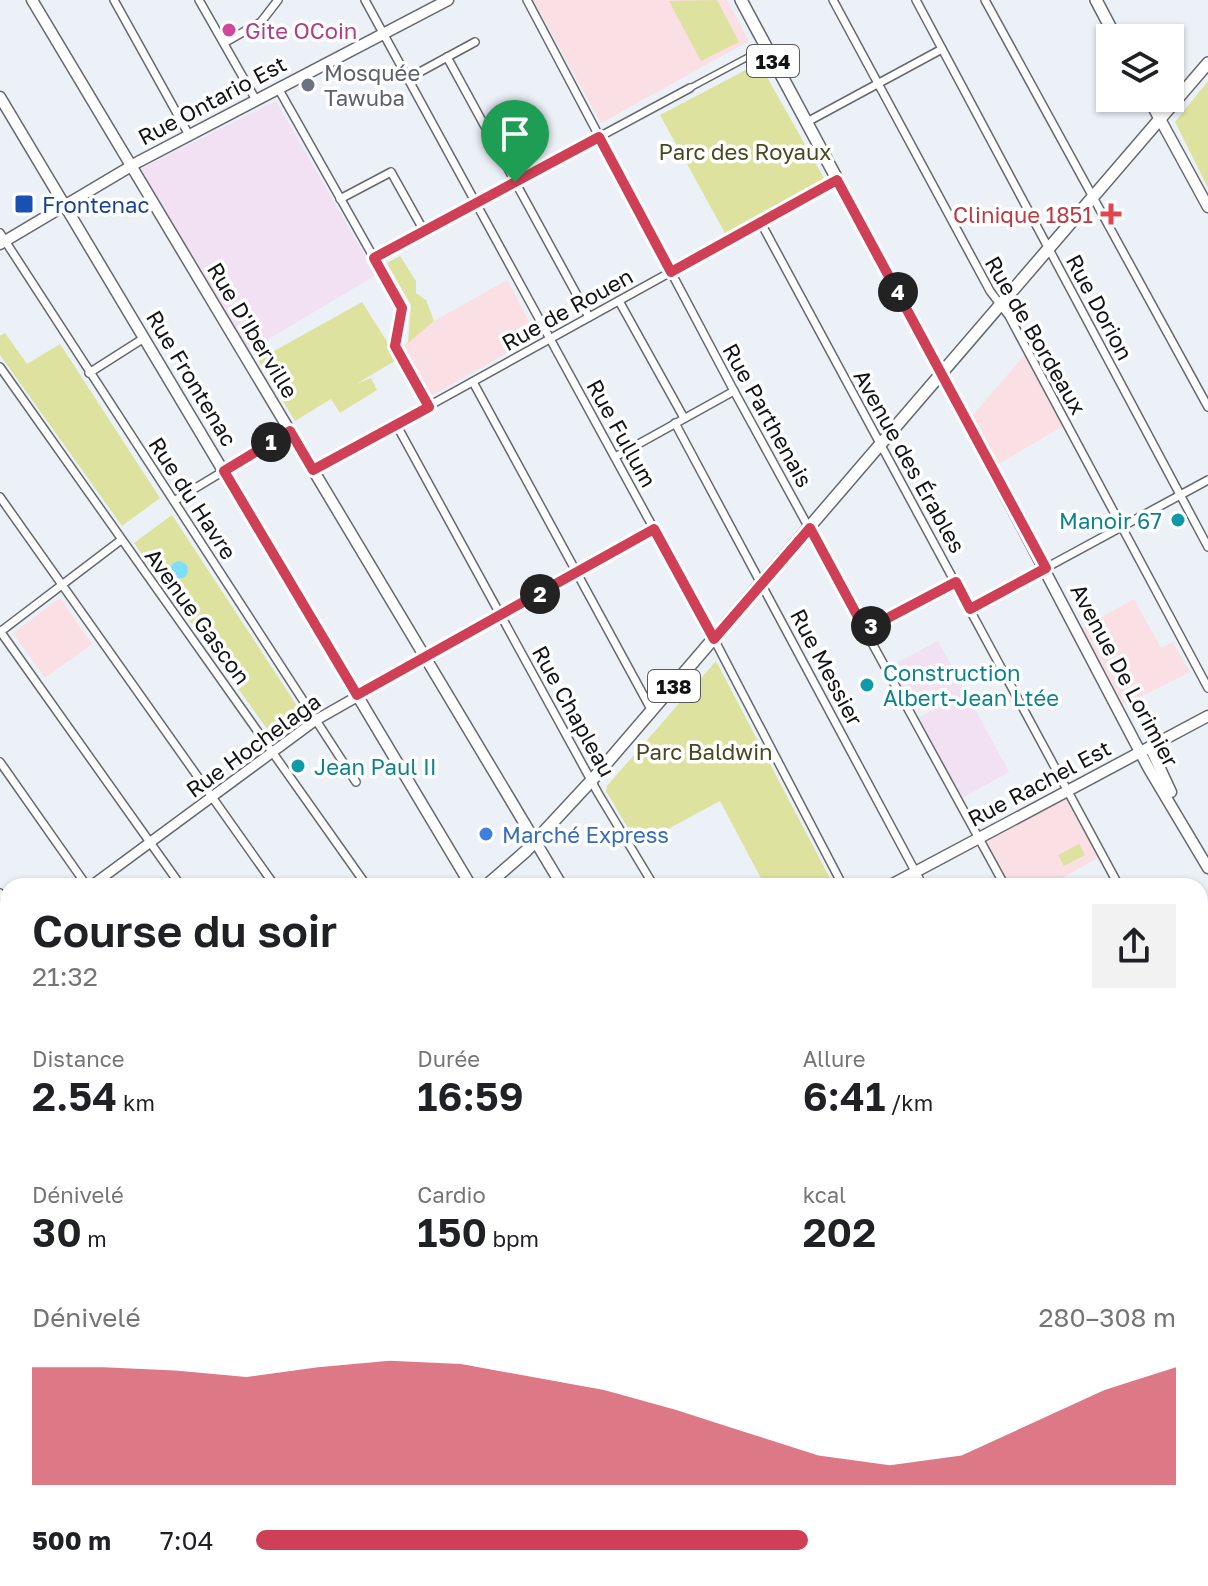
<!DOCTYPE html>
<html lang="fr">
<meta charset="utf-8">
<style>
body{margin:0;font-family:"Golos Text",sans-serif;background:#f2f2f2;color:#202124;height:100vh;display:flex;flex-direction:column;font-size:30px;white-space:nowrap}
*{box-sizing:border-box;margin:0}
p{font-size:26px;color:#757577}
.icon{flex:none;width:44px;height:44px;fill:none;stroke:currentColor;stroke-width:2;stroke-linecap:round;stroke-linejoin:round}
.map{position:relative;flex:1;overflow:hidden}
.side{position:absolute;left:0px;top:878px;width:1208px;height:708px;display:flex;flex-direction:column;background:#fff;border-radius:24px 24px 0 0;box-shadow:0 2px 6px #0004}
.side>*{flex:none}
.tools{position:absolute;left:1096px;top:24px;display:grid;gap:16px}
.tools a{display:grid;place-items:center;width:88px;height:88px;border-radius:0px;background:#fff;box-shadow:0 2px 6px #0004;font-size:40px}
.pin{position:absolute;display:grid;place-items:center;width:68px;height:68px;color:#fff;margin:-82px -34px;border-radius:50% 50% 50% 0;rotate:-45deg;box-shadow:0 0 8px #0007}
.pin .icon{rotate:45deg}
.km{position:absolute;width:40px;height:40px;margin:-20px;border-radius:50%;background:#222;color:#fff;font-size:22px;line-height:40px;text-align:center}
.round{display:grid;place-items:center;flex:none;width:84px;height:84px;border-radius:0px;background:#f2f2f2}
.summary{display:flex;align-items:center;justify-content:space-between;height:136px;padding:0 32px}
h1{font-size:44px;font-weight:600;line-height:60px}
.metrics{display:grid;grid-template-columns:repeat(3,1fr);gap:12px;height:136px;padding:8px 32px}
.metrics div{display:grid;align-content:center}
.metrics b{font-size:40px;font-weight:600}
.metrics small{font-size:22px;font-weight:400}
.metrics p{font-size:22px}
.chart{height:224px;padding:16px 32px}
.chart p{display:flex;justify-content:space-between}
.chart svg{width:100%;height:144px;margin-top:8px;fill:#cf3f55;opacity:.7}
ul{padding:0 32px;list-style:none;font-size:26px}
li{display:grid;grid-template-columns:128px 96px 1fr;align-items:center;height:60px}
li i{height:20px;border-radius:10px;background:#cf3f55}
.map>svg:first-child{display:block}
.industrial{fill:#f1e1f3}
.education{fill:#fadfe4}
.green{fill:#dde29e}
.water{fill:#80defd}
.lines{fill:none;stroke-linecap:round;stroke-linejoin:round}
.pedestrian-casing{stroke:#65696e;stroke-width:8}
.minor-casing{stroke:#65696e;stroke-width:10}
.tertiary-casing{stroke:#65696e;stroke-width:12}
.secondary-casing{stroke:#65696e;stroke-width:13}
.primary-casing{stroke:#65696e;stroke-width:14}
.pedestrian{stroke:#fff;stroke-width:5}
.minor{stroke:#fff;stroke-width:7}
.tertiary{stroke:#fff;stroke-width:9}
.secondary{stroke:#fff;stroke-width:10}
.primary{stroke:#fff;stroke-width:11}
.rail-casing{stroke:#6c6f73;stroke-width:5}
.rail{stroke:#fff;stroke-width:2;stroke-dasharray:6;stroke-linecap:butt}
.route-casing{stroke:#fff;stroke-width:16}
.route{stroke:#cf3f55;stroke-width:10}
.hotel-dot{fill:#d1479c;stroke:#fff;stroke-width:3}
.worship-dot{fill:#6b7280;stroke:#fff;stroke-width:3}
.transit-dot{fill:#1a4fb4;stroke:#fff;stroke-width:3}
.health-dot{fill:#e0444e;stroke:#fff;stroke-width:3}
.culture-dot{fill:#0f9aa8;stroke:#fff;stroke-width:3}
.shop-dot{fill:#3f7fe0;stroke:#fff;stroke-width:3}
.labels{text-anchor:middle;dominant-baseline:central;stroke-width:7;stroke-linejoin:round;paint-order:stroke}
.shield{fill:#fff;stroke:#595a5b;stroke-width:2}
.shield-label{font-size:20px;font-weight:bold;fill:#121315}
.hotel-label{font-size:22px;fill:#b23c85;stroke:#fff;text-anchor:start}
.worship-label{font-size:22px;fill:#5b616d;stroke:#fff;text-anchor:start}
.street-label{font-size:22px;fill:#121315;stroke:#fff}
.park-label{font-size:22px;fill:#47491f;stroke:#fff}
.transit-label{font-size:22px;fill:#164399;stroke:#fff;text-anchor:start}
.health-label{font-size:22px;fill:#be3a42;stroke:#fff;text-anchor:end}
.culture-label{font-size:22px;fill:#0d838f;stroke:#fff;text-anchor:start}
.shop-label{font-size:22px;fill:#366cbe;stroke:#fff;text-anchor:start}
</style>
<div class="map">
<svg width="1208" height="1586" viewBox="0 0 1208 1586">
<rect width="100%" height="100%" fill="#ecf1f8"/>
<g class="industrial">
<polygon points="276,101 376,275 245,353 140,169"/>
<polygon points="938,641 1009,772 959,800 914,720 940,706 932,689 905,703 887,668"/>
<polygon points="6,901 8,904 8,1051 0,1045 0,905"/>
<polygon points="1200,1562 1208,1577 1208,1586 1135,1586 1131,1578 1200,1578"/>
</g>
<g class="education">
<polygon points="533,0 727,0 749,41 601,123"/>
<polygon points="507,280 537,336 431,396 402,346 434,321"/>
<polygon points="1028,351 1065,425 992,468 967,422"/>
<polygon points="60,598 92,644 45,678 13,633"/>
<polygon points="1134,599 1161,648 1173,642 1190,672 1124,705 1082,628"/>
<polygon points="1068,789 1103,855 1048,886 1006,886 978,838"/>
</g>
<g class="green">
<polygon points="717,0 739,42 701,61 669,1"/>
<polygon points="759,63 825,180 726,235 660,115"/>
<polygon points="1208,81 1208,188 1175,122"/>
<polygon points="400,256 416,281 416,293 426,300 434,321 408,343 411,305 387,263"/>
<polygon points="362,302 398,359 356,384 371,378 377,390 340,413 331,399 295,421 258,360"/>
<polygon points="5,333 27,364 60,344 160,498 122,526 0,355 0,336"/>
<polygon points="172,515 301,712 272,736 134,543"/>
<polygon points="716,661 834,886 765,886 720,801 638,845 606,791 607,786"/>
<polygon points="1079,844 1085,855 1064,866 1058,855"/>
</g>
<circle class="water" cx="179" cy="570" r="9"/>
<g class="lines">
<defs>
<g id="pedestrian">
<polyline points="690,88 765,48"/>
<polyline points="374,258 402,308 394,343 401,358"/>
</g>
<g id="minor">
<polyline points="114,0 189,135"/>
<polyline points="199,0 256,100"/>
<polyline points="365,0 714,639 843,886"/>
<polyline points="527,0 734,391 1005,886"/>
<polyline points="833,0 990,291 1009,316 1208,688"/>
<polyline points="916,0 1208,547"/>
<polyline points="985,0 1208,407"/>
<polyline points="224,43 261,22 278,0"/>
<polyline points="447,57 589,317"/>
<polyline points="407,79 475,42"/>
<polyline points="278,88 374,258 690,88"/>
<polyline points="807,122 942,49"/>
<polyline points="340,199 391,172 424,231"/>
<polyline points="761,223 1119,886"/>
<polyline points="0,233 356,782"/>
<polyline points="619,301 684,418"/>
<polyline points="401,358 429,407"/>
<polyline points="0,367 367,886"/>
<polyline points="89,373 144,338"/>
<polyline points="473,382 652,711"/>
<polyline points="675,423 923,886"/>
<polyline points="396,424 598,793 654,886"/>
<polyline points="615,457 734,391"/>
<polyline points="313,470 837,180"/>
<polyline points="0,497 275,886"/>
<polyline points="174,501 290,431"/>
<polyline points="970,609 1208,480"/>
<polyline points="865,630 956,582"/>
<polyline points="0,631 181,886"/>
<polyline points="0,632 121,540"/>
<polyline points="425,658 654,529"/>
<polyline points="0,762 87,886"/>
<polyline points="0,893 8,904"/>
<polyline points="1200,1032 1208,1028"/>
<polyline points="1200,1035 1208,1049"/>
<polyline points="0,1196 8,1189"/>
<polyline points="0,1216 8,1209"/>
<polyline points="1200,1247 1208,1263"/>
<polyline points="1200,1372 1208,1387"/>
<polyline points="1200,1548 1208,1563"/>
<polyline points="193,1578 207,1586"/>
<polyline points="521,1578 532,1586"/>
<polyline points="1052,1578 1061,1586"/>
<polyline points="1126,1578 1130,1586"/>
<polyline points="66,1586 74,1581 82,1586"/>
<polyline points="495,1586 505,1578"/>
<polyline points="1071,1586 1085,1578"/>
</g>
<g id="tertiary">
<polyline points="91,886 316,720 425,658"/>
<polyline points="0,959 8,952"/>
</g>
<g id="secondary">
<polyline points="32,0 562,886"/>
<polyline points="0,97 471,886"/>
<polyline points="1160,119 1208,207"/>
<polyline points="0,244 138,162 448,0"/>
<polyline points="941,373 1149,769 1208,868"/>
<polyline points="1150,747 1171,792"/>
<polyline points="889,886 1208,716"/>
<polyline points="1200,1289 1208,1284"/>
<polyline points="977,1578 981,1586"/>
<polyline points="177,1586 180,1578"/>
</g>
<g id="primary">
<polyline points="741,0 941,373"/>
<polyline points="1096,0 1116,38"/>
<polyline points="1149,98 1160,119"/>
<polyline points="486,886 526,851 592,780 1208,63"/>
<polyline points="0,1315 8,1308"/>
</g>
</defs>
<use href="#pedestrian" class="pedestrian-casing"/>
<use href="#minor" class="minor-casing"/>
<use href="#tertiary" class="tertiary-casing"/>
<use href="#secondary" class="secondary-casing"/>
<use href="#primary" class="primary-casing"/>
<use href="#pedestrian" class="pedestrian"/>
<use href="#minor" class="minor"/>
<use href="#tertiary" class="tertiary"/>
<use href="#secondary" class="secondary"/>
<use href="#primary" class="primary"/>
<defs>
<g id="rail">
<polyline points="0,1058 8,1064"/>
<polyline points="717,1578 728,1586"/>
</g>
</defs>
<use href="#rail" class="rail-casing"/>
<use href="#rail" class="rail"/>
</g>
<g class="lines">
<defs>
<polygon id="route" points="599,137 671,272 837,180 1046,568 970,609 956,582 865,630 810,528 714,639 654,529 357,695 224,471 290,431 313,470 429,407 395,346 402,308 374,258"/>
</defs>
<use href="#route" class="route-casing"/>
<use href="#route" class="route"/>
</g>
<circle class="hotel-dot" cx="229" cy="30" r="8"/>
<circle class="worship-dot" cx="308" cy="85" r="8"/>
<rect class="transit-dot" x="14" y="194" width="20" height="20" rx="4"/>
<path class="health-dot" d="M1107 202h8v8h8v8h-8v8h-8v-8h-8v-8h8z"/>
<g class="culture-dot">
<circle cx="1178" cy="520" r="8"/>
<circle cx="867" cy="685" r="8"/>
<circle cx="298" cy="766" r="8"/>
</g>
<circle class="shop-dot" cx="486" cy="834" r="8"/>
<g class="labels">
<g class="shield">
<rect x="747" y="45" width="52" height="32" rx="6"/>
<rect x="648" y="670" width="52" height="32" rx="6"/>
</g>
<g class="shield-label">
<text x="773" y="61">134</text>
<text x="674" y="686">138</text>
</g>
<g class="hotel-label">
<text x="245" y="30">Gite OCoin</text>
</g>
<g class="worship-label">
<text x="324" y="72">Mosquée<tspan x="324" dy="25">Tawuba</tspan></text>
</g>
<g class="street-label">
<text transform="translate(212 100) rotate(-28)">Rue Ontario Est</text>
<text transform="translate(1100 307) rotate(62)">Rue Dorion</text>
<text transform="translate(567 309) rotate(-29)">Rue de Rouen</text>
<text transform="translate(253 330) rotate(59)">Rue D'Iberville</text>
<text transform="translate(1036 335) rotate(60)">Rue de Bordeaux</text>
<text transform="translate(192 378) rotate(59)">Rue Frontenac</text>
<text transform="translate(768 415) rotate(61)">Rue Parthenais</text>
<text transform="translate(622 433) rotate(61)">Rue Fullum</text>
<text transform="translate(910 461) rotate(61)">Avenue des Érables</text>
<text transform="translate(193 498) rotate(57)">Rue du Havre</text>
<text transform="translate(198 616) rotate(54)">Avenue Gascon</text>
<text transform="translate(827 667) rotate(62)">Rue Messier</text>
<text transform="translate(1125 675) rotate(62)">Avenue De Lorimier</text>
<text transform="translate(574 711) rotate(61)">Rue Chapleau</text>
<text transform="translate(253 745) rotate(-36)">Rue Hochelaga</text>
<text transform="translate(1039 783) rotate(-28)">Rue Rachel Est</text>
</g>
<g class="park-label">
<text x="745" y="151">Parc des Royaux</text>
<text x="704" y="751">Parc Baldwin</text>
</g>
<g class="transit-label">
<text x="42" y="204">Frontenac</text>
</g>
<g class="health-label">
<text x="1093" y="214">Clinique 1851</text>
</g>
<g class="culture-label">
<text x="1162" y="520" text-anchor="end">Manoir 67</text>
<text x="883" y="672">Construction<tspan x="883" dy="25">Albert-Jean Ltée</tspan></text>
<text x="314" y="766">Jean Paul II</text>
</g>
<g class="shop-label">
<text x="502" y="834">Marché Express</text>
</g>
</g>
</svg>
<div class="tools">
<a><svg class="icon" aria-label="layers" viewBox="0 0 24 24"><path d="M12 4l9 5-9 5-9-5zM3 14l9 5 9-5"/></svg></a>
</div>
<div class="pin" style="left:515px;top:182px;background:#1e9e55"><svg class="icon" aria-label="arrive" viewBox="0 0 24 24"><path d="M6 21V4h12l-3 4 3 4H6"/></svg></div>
<b class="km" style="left:271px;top:442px">1</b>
<b class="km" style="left:540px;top:594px">2</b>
<b class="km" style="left:871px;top:626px">3</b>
<b class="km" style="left:898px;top:292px">4</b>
<section class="side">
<div class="summary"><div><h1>Course du soir</h1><p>21:32</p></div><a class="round"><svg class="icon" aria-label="share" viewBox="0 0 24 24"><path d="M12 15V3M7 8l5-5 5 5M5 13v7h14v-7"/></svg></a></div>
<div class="metrics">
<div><p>Distance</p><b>2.54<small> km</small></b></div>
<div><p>Durée</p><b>16:59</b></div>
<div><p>Allure</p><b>6:41<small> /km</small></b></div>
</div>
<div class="metrics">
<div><p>Dénivelé</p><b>30<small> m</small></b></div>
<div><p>Cardio</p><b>150<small> bpm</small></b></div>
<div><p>kcal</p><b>202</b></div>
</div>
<div class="chart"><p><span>Dénivelé</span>280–308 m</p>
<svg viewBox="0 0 160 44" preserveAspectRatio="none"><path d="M0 44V8L10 8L20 9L30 11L40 8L50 6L60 7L70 11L80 15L90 21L100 28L110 35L120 38L130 35L140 25L150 15L160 8V44z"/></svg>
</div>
<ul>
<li><b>500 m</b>7:04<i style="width:60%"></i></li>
</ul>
</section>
</div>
